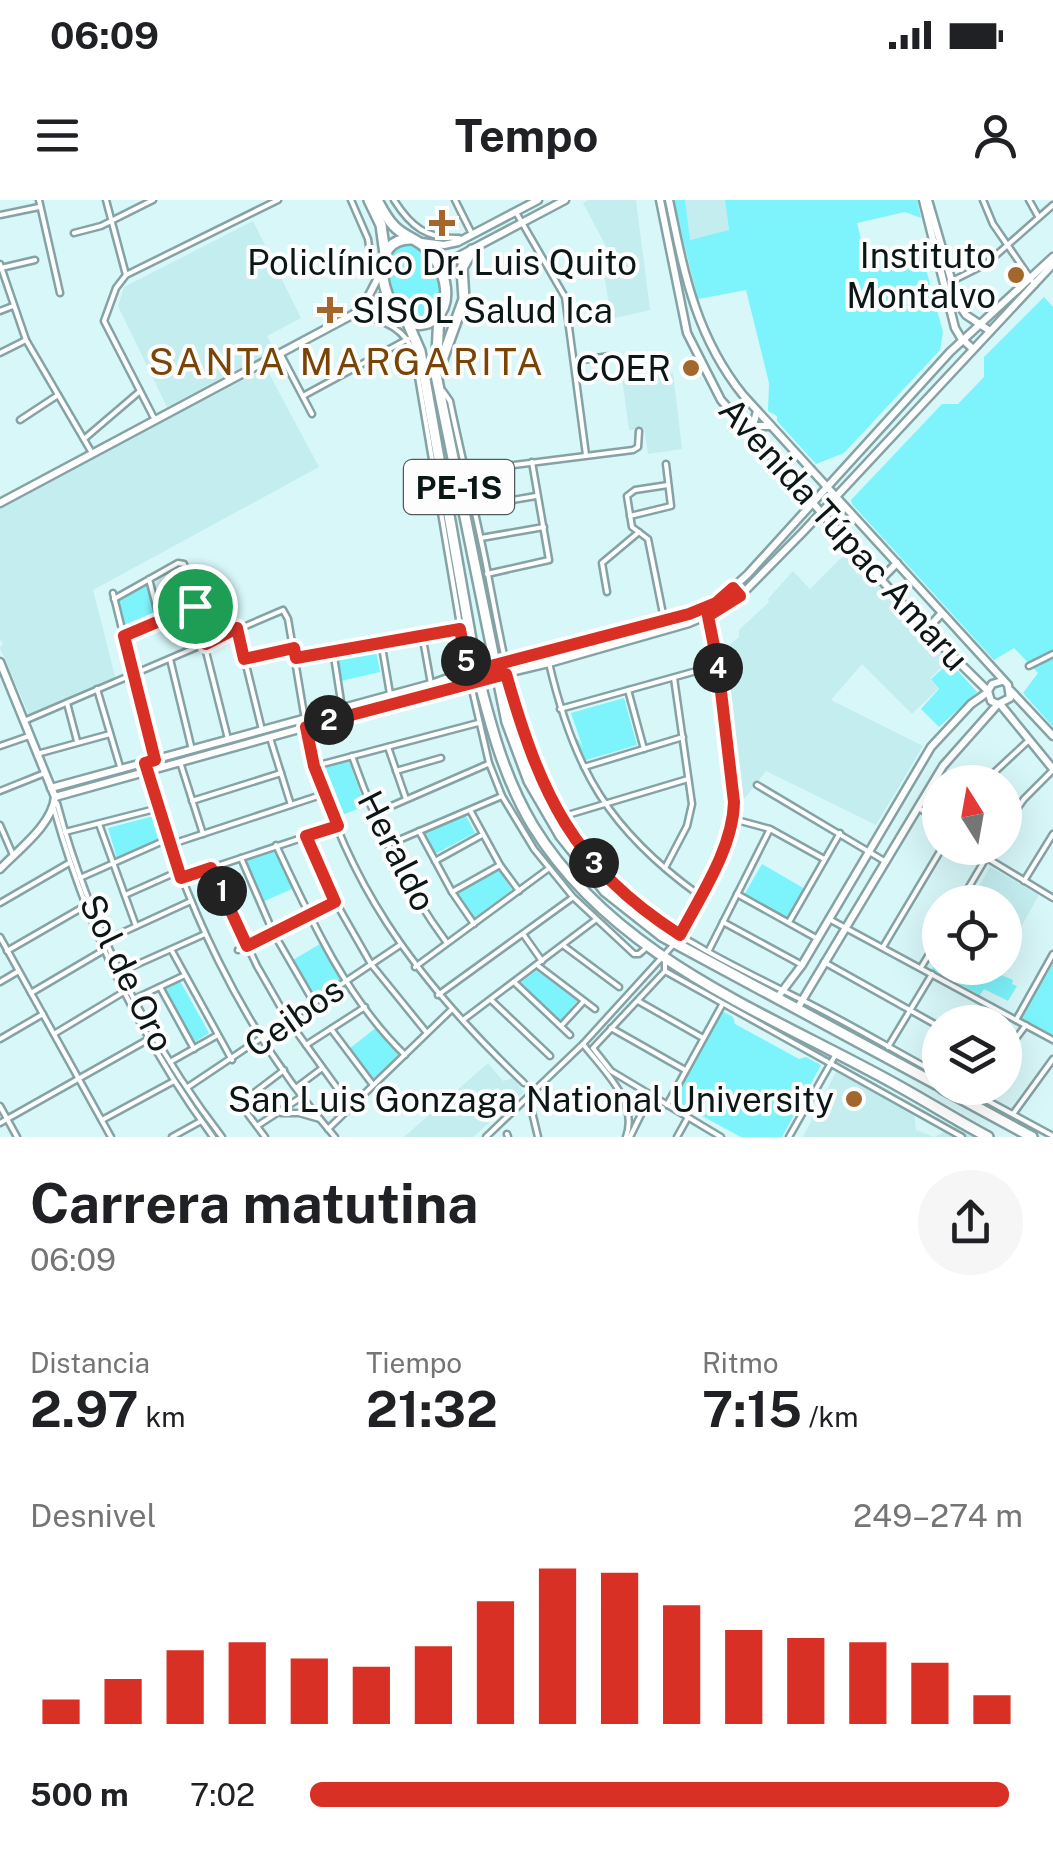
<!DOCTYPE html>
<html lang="es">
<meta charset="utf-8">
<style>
body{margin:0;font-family:"Public Sans",sans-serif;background:#f6f6f6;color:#202124;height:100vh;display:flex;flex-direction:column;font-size:38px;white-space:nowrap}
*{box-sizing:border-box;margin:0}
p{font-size:32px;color:#757577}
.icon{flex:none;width:55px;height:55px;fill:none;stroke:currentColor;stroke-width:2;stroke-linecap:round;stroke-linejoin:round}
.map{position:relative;height:937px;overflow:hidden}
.panel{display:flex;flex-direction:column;background:#fff;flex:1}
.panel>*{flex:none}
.needle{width:65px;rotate:349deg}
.tools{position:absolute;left:922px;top:565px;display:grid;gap:20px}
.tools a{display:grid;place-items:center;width:100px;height:100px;border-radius:50%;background:#fff;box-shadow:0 10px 40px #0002;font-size:50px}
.pin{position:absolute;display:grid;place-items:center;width:85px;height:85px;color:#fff;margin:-42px;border:5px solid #fff;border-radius:50%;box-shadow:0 2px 10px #0007}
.km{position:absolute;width:50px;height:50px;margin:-25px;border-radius:50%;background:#222;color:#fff;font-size:28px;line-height:50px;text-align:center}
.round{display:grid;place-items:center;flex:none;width:105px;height:105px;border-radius:52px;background:#f6f6f6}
.summary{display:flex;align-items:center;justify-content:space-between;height:170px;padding:0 30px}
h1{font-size:55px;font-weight:700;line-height:75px}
.stats{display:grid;grid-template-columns:repeat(3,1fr);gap:15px;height:170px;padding:10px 30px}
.stats div{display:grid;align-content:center}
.stats b{font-size:50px;font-weight:700}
.stats small{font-size:28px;font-weight:400}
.stats p{font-size:28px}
.chart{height:280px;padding:20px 30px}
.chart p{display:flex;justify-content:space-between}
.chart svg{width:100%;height:180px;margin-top:10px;stroke:#d93025;stroke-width:6}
ul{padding:0 30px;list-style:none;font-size:32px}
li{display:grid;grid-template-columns:160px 120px 1fr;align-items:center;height:75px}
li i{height:25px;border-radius:12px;background:#d93025}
.status{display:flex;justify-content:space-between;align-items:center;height:70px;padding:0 50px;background:#fff;direction:ltr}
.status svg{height:28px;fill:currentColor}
header{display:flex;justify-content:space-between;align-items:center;height:130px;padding:0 30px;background:#fff;font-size:45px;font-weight:700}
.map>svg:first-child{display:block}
.built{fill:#c4edef}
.green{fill:#7df3fb}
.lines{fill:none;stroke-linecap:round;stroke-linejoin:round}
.street-casing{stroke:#85a2a4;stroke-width:9}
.secondary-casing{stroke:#85a2a4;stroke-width:11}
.primary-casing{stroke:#85a2a4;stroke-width:11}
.highway-casing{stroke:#85a2a4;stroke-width:14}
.street{stroke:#fff;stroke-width:4}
.secondary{stroke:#fff;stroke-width:6}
.primary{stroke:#fff;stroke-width:6}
.highway{stroke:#fff;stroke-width:9}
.route-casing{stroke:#fff;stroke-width:20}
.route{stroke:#d93025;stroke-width:12}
.poi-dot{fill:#a3662b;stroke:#fdfdfd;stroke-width:4}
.labels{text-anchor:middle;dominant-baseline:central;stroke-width:8;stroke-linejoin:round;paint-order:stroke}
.shield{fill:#fdfdfd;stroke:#545b5c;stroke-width:2.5}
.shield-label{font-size:32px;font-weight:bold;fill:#0b1617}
.poi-label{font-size:35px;fill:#0b1617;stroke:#fdfdfd;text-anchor:end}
.street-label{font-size:35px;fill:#0b1617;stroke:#fdfdfd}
.neighbourhood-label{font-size:38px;letter-spacing:2.5px;fill:#7a4405;stroke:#fdfdfd}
</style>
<div class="status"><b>06:09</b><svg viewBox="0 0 49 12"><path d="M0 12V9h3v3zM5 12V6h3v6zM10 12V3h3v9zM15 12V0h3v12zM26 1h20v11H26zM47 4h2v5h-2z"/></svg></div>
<header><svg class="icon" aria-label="menu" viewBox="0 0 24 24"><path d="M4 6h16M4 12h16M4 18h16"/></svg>Tempo<svg class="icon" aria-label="person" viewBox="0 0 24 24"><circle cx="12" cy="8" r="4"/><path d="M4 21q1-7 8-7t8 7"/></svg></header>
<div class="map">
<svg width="1053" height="937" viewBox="0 0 1053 937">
<rect width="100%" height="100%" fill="#d8f7f9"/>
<g class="built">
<polygon points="588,0 636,0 650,110 611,119 605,80 599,71 615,63 583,3"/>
<polygon points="685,0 725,0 729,31 689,40"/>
<polygon points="253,21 301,118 267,136 274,150 167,207 118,106 124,87"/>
<polygon points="266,168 319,267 93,390 116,480 30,517 0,448 3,443 0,440 0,308"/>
<polygon points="673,173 682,249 648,254 644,228 629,230 622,178"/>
<polygon points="848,351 949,461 930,478 938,489 912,514 862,464 831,500 923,546 876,625 766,571 742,602 720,453 739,437 739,430 769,402 768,399 793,371 810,389"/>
<polygon points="990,667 1039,695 1017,734 1005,727 1005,702 970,702"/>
<polygon points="488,863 503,881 513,878 524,892 473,937 404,937"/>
<polygon points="836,872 914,914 916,930 934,937 956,926 976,937 803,937"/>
</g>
<g class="green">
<polygon points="673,0 685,0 690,40 729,30 725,0 917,0 921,18 905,12 857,23 866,60 920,47 943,132 940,150 844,253 816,264 777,221 777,216 768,211 769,183 746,90 698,99"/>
<path d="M402,44H415C439,67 453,92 432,122H413C392,103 371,65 402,44Z"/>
<polygon points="1044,97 1053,107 1053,527 1023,493 1038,473 1014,448 994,460 852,304 851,300 942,204 958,204 984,177 984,157"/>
<polygon points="146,385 156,420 124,433 116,401"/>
<polygon points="375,446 380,472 341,481 336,453"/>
<polygon points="950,462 977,492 939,527 921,509 939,489 931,479"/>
<polygon points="624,498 637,545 583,561 574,540 578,539 583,548 571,513"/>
<polygon points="349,561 365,606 337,617 319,569"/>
<polygon points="465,614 475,633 435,654 423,632"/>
<polygon points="154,616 162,638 117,658 108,628"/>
<polygon points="275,649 292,689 262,702 243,660"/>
<polygon points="762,664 805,689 788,719 744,695"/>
<polygon points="499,670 512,690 474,718 458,693"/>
<polygon points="320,744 341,780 314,799 293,760"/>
<polygon points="940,755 940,768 996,768 994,772 1013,780 1012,784 1017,786 1008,801 984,789 980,795 932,769"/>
<polygon points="1053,764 1053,837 1021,819"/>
<polygon points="538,769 578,800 560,821 520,783"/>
<polygon points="180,781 209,833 192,844 161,790"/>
<polygon points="722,811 733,817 735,824 799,859 806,857 821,865 782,937 741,937 672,900"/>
<polygon points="377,827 400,854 372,881 349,849"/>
</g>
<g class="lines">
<defs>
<g id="street">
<polyline points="39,0 60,93"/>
<polyline points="106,0 126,75"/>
<polyline points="351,0 368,39 370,53"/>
<path d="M394,0C411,27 427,39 459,38"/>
<polyline points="455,0 472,34"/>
<polyline points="983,0 993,24 1035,85"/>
<polyline points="1029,0 1038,16"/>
<polyline points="517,14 565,97 586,255"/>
<polyline points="0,15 39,7"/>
<polyline points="74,33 101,26 153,0"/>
<polyline points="0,64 26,140 92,253"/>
<polyline points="1,68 35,60"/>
<polyline points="954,80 986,64 1053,5"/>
<polyline points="0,111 13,106"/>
<path d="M355,116C381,118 404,127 414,153L468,472L489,563L502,596L534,649L573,697L634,754H639L646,748"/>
<polyline points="0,153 26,140"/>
<polyline points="280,153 312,214"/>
<polyline points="574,161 610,156"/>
<path d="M443,191L450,201C461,255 475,309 486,364C510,488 529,620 635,704C684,743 744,771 800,799C847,822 893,850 940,875"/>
<polyline points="303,196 408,139"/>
<polyline points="20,220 58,195"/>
<polyline points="155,220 104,121 116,88 126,75 278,0"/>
<polyline points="84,239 139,192"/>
<polyline points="466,271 633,250 638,247 639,231"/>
<polyline points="471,307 536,296"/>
<polyline points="630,316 671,306 666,264"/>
<polyline points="481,338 544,327"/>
<polyline points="487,374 549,360 532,262"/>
<polyline points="149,379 160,421"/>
<polyline points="607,392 602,363 639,332"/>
<polyline points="113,393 154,558"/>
<polyline points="114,399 178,363 184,364 228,539"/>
<polyline points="237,428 262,530"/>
<polyline points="666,429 648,339 632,327 627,296 635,290 668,285"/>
<polyline points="422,434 431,484"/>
<polyline points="123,436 195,406"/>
<polyline points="381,441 390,494"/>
<polyline points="333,450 342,508"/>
<polyline points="298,458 460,429"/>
<polyline points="170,459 192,550"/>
<polyline points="245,459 294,448"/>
<path d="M549,463C574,570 609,630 699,695"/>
<polyline points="1029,466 1053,454"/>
<polyline points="97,489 121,570"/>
<polyline points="628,490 644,549"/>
<polyline points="67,503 77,541"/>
<polyline points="560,509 718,465"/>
<polyline points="24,521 283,410 288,419 305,520"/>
<path d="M307,529C338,677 417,781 524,883"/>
<polyline points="270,538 291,605"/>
<polyline points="0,546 29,536"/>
<polyline points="388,547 406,599"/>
<polyline points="37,554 110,534"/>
<path d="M352,556C376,624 404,685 447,743"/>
<polyline points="180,562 203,634"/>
<path d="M145,563C181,699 242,831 335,937"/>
<polyline points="315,566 478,523"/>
<polyline points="584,567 683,537"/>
<polyline points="396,571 441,558"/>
<polyline points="984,582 1028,541"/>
<polyline points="757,585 886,662"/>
<polyline points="0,591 45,573"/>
<polyline points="192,601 281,573"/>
<path d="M57,603C89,723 146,838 222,937"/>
<polyline points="918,608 940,620"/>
<path d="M54,609C87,727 140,838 213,937"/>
<polyline points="470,610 500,665 519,691"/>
<polyline points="373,614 488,564"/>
<polyline points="561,617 688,579"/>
<polyline points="733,619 770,629 824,659"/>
<polyline points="99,624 136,726"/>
<polyline points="0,625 13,655"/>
<polyline points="1005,626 1024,599 1053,570"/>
<polyline points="419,631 452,692 474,724"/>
<polyline points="65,632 159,608"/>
<polyline points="305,636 335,701 371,764 427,833"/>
<polyline points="172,644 324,594"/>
<path d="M276,645C310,718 346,798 405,855"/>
<polyline points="387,645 502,596"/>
<polyline points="241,658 273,732 313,801"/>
<polyline points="987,658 1053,698"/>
<polyline points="435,661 482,635"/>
<polyline points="211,668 257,766 288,820 351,907"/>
<polyline points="665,668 687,626 692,604 674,478"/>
<polyline points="80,678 168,639"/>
<polyline points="181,678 338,626"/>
<polyline points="1024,681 1053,634"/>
<polyline points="452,692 500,665"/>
<polyline points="737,694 816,738"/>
<polyline points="125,695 179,671"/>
<polyline points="960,702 992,648"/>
<polyline points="0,703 69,663"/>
<polyline points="829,719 1053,840"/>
<polyline points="723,722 802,765"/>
<polyline points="789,722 840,633"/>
<polyline points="523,734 542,761"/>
<polyline points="680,736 725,643 734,609 718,465 707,414"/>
<polyline points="0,737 111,937"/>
<polyline points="106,740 191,701"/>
<polyline points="564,746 619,787"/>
<polyline points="883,747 942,648"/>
<polyline points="238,750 335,701"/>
<polyline points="709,750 770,629"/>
<polyline points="7,751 85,706"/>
<polyline points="172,751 232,860"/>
<polyline points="665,762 665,771 593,848 611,871 721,937"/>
<polyline points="824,762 940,827"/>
<polyline points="537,765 595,809"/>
<polyline points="922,766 940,736"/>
<polyline points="415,767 548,669"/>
<polyline points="665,771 962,937"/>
<polyline points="120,772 205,734"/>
<polyline points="0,782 17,772"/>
<polyline points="514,782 570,835"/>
<polyline points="160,787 194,849"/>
<polyline points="31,793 104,750"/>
<polyline points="438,795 572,698"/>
<polyline points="134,799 183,776"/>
<polyline points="491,800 550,856"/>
<polyline points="638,801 703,838"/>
<polyline points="463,820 594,721"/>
<polyline points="1016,820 1053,754"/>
<polyline points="561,826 584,801"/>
<polyline points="611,828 685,870"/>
<polyline points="331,829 373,885"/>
<polyline points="54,834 122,793"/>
<polyline points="0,839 43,814"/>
<path d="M583,844C603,870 639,902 626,937"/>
<polyline points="306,845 365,807"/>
<polyline points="888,847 932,774"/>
<polyline points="1005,853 1026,825"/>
<polyline points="170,862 216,836"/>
<polyline points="188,887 400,745"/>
<polyline points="297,887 321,869"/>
<polyline points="964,888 1053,936"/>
<polyline points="667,905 722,805"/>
<polyline points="0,906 17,937"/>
<polyline points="532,912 538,937"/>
<polyline points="281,913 299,913 320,919"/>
<polyline points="1013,914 1053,859"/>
<polyline points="102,920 174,881"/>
<polyline points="0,923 149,839"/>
<polyline points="257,926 303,896"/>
<polyline points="328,929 451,810"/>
<polyline points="507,934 508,937"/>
<polyline points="172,937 201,921"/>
<polyline points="265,937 244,909 242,902 284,870"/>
<polyline points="486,937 583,844 675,743"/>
<polyline points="630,937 651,894"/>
<polyline points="677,937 687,919"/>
<polyline points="789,937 836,854"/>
</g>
<g id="secondary">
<polyline points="660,0 687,133 721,200 926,430 988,491"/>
<path d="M669,0C684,72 695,135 743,195L1008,485L1010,498L998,504L991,501L988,491L992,484L1002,481"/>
<polyline points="923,0 955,128 961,138 973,149"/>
<polyline points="928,0 958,103 966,115 990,131"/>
<polyline points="421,42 444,45 458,42 538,0"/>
<polyline points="443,73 459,56 565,0"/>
<polyline points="742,224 754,222 757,211"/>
<polyline points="755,239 758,226 771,226"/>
<polyline points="882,378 897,363"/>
<polyline points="926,430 941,414"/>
<path d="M0,462L55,597C52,625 19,649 0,669"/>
<polyline points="1011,491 1053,536"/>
<polyline points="1000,504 1053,569"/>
<polyline points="51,588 431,484 476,468 705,409 723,397 748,374 950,152 1053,57"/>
<polyline points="55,597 461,484 549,463 689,423 722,409 740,396 803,332 1053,64"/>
<polyline points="777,798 802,765 931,547 971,504 988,492"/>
<polyline points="797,809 943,566 998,504"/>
</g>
<g id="primary">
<polyline points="364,105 381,72"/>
<polyline points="0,303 352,115 386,94"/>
</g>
<g id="highway">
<polyline points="369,0 381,25 385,54"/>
<path d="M377,0C382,9 387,19 394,26C403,36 417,39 426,48C443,63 455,100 436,118C428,125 416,127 407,121C380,104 367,36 413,39"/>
<polyline points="439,114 436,175 507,522 529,581 561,636 605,691 662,736 940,886"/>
<path d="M407,121L420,151L476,468C490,523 503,576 533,626C614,758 765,812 895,884C926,901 956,920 988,937"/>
<polyline points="438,171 464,99 462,68 472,50"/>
<polyline points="942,888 1032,937"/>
</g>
</defs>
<use href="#street" class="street-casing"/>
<use href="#secondary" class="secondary-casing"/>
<use href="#primary" class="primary-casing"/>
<use href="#highway" class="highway-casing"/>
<use href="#street" class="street"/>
<use href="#secondary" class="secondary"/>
<use href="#primary" class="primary"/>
<use href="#highway" class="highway"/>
</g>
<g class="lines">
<defs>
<path id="route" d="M733,388L740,396L708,416L718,466L734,602C733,648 701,695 680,735C572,666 540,593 506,474L306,527L314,566L338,626L306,636L335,702L247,746L211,668L181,678L145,563L155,560L124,436L195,406L206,444L237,428L244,459L294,448L296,458L460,429L468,472L689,414L716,403Z"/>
</defs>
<use href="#route" class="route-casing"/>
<use href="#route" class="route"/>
</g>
<g class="poi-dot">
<path d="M437 8h10v10h10v10h-10v10h-10v-10h-10v-10h10z"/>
<circle cx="1016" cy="75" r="10"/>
<path d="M325 95h10v10h10v10h-10v10h-10v-10h-10v-10h10z"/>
<circle cx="691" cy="168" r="10"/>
<circle cx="854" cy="899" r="10"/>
</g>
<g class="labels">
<rect class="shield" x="404" y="260" width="110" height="54" rx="8"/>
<g class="shield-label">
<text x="459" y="287">PE-1S</text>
</g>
<g class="poi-label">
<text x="996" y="55">Instituto<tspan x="996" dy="40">Montalvo</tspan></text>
<text x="442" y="62" text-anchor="middle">Policlínico Dr. Luis Quito</text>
<text x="352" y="110" text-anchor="start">SISOL Salud Ica</text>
<text x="671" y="168">COER</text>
<text x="834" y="899">San Luis Gonzaga National University</text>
</g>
<g class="street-label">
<text transform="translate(844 334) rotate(48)">Avenida Túpac Amaru</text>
<text transform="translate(397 651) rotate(63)">Heraldo</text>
<text transform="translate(127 773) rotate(64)">Sol de Oro</text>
<text transform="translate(294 817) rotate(-35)">Ceibos</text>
</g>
<g class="neighbourhood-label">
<text x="347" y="161">SANTA MARGARITA</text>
</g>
</g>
</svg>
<div class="tools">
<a><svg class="needle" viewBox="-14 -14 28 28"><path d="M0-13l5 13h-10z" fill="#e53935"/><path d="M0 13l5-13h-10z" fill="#757577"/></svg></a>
<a><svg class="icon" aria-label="locate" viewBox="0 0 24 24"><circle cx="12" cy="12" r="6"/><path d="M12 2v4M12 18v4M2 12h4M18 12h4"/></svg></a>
<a><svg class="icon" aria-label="layers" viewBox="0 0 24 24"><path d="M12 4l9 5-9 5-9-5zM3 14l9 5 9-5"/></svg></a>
</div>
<div class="pin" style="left:195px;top:406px;background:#1e9e55"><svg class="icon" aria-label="arrive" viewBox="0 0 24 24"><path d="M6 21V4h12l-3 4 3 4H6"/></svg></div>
<b class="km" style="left:222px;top:691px">1</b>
<b class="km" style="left:329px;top:520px">2</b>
<b class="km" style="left:594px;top:663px">3</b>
<b class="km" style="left:718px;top:468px">4</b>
<b class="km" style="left:466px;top:461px">5</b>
</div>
<section class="panel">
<div class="summary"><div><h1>Carrera matutina</h1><p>06:09</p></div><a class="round"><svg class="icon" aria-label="share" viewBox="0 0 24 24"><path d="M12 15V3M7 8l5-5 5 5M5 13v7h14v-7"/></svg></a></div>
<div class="stats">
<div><p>Distancia</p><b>2.97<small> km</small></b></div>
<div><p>Tiempo</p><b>21:32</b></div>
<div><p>Ritmo</p><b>7:15<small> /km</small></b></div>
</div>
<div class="chart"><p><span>Desnivel</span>249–274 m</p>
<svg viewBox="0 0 160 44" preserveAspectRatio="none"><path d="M5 44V38M15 44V33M25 44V26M35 44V24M45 44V28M55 44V30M65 44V25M75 44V14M85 44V6M95 44V7M105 44V15M115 44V21M125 44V23M135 44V24M145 44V29M155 44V37"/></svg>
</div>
<ul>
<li><b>500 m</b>7:02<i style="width:98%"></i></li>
</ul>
</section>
